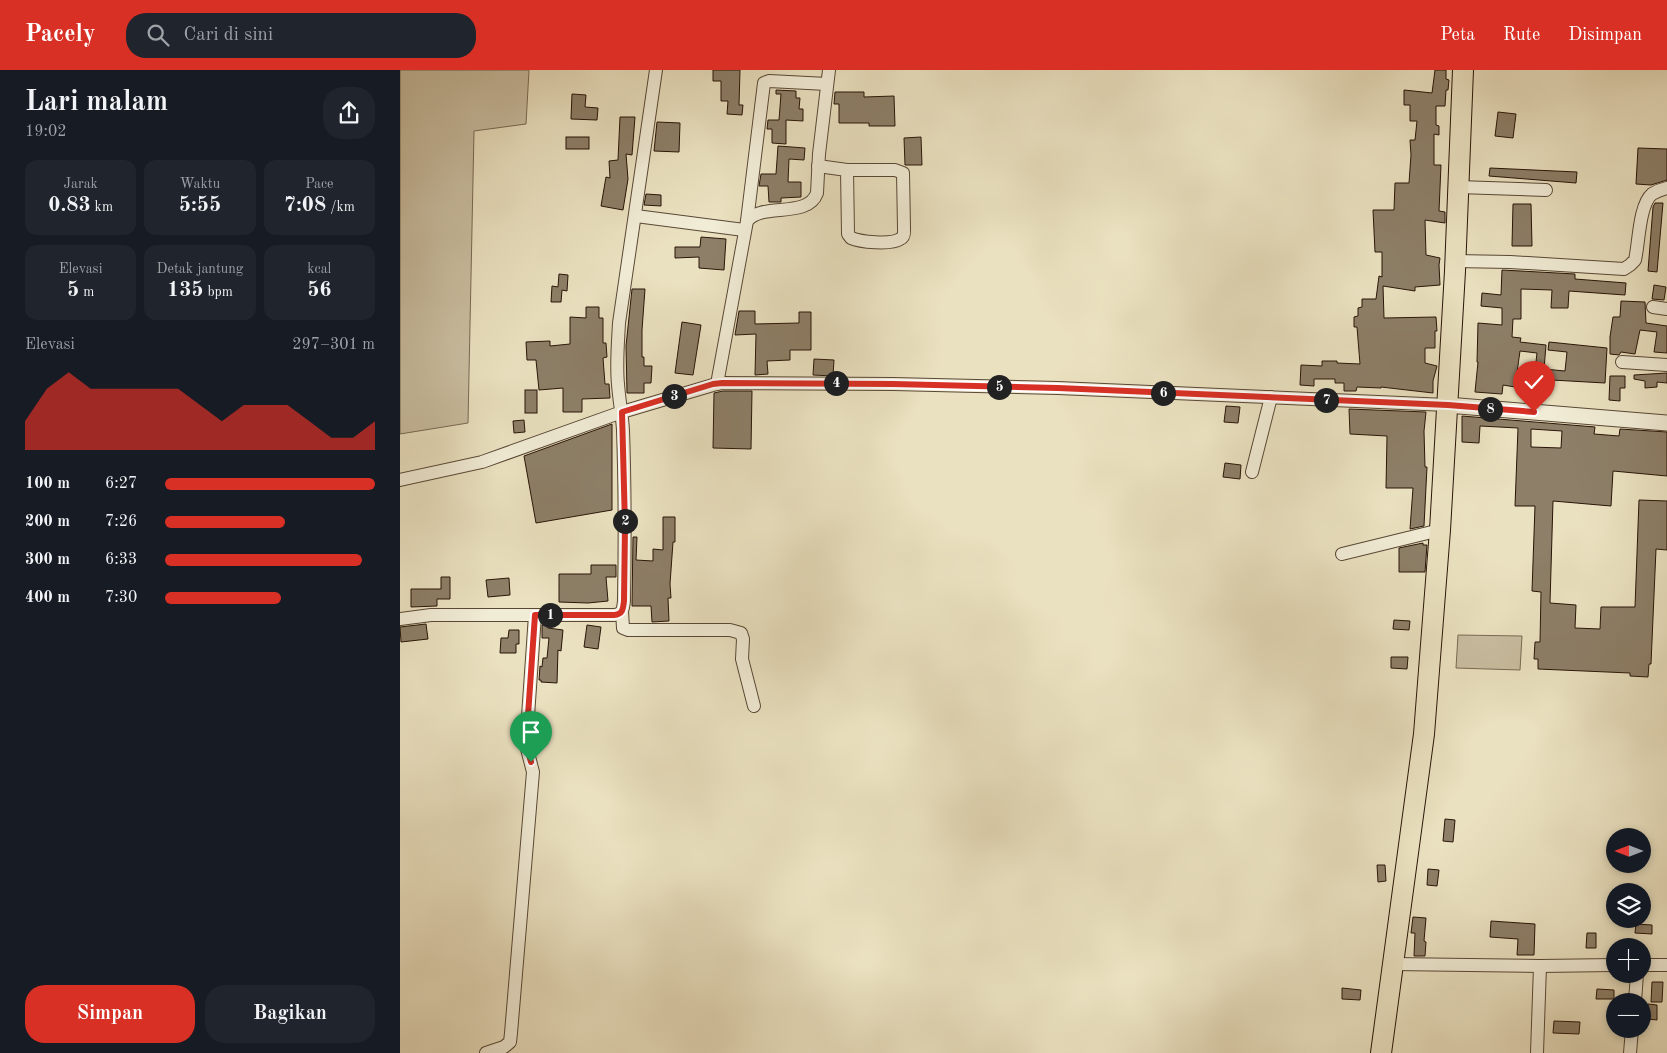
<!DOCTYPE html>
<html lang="id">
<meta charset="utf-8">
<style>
body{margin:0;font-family:"Old Standard TT",serif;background:#20242c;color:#f1f3f6;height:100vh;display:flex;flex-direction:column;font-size:19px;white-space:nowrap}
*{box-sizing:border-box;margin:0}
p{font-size:16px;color:#9ea1a6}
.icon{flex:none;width:28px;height:28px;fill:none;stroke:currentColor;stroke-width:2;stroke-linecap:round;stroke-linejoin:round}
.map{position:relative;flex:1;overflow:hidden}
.details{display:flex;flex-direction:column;background:#171b24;width:400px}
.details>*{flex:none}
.needle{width:32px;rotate:270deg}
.fabs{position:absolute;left:1206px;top:758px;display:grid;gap:10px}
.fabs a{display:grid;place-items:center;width:45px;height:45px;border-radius:50%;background:#171b24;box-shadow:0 2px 8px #0003;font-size:25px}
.pin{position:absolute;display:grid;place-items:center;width:42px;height:42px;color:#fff;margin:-51px -21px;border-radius:50% 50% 50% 0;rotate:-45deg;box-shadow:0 0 5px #0007}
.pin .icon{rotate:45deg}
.km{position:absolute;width:25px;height:25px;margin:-12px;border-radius:50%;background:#222;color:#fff;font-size:14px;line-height:25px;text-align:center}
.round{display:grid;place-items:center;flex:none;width:52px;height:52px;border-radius:20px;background:#20242c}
.overview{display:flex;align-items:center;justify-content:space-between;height:85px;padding:0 25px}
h1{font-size:28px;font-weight:600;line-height:38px}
.metrics{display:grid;grid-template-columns:repeat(3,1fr);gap:8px;height:85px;padding:5px 25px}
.metrics div{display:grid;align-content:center;border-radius:12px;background:#20242c;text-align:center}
.metrics b{font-size:21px;font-weight:600}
.metrics small{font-size:14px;font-weight:400}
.metrics p{font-size:14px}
.chart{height:140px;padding:10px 25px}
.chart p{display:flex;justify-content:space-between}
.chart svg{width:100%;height:90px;margin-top:5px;fill:#d93025;opacity:.7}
.button{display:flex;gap:10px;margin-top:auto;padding:10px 25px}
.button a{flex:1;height:58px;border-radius:20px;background:#d93025;color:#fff;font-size:20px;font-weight:600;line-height:58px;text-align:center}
.button a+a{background:#20242c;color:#f1f3f6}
ul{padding:0 25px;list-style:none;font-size:16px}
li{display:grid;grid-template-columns:80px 60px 1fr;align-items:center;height:38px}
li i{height:12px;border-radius:6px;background:#d93025}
header{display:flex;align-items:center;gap:30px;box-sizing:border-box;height:70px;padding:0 25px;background:#d93025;color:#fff}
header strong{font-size:24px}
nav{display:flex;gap:28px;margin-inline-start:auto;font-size:18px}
.search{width:350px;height:45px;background:#20242c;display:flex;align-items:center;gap:12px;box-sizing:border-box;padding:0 18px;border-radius:20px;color:#9ea1a6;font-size:19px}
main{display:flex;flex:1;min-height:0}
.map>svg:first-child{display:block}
.green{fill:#c9bea1;stroke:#796a54}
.building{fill:#8d7f68;stroke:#291508;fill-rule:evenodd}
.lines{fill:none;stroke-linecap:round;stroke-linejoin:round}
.minor-casing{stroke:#594836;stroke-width:14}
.tertiary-casing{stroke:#594836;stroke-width:17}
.trunk-casing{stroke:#291508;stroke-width:22}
.minor{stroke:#f1ecd6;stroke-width:12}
.tertiary{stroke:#f1ecd6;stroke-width:15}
.trunk{stroke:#eae1c0;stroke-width:20}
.route-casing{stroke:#fff;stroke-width:10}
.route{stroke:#d93025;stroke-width:6}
</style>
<header>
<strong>Pacely</strong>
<div class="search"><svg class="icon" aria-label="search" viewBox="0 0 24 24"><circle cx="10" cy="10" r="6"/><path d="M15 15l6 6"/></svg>Cari di sini</div>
<nav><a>Peta</a><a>Rute</a><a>Disimpan</a></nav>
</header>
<main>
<section class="details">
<div class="overview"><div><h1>Lari malam</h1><p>19:02</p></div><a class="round"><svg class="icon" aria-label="share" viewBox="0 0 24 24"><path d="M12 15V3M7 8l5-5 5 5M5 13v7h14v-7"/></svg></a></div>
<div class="metrics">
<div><p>Jarak</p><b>0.83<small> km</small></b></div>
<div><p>Waktu</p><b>5:55</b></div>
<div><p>Pace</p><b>7:08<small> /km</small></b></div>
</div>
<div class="metrics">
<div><p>Elevasi</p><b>5<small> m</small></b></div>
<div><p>Detak jantung</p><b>135<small> bpm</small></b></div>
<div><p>kcal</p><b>56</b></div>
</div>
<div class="chart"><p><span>Elevasi</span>297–301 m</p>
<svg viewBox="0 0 160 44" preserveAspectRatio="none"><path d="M0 44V30L10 14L20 6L30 14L40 14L50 14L60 14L70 14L80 22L90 30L100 22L110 22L120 22L130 30L140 38L150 38L160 30V44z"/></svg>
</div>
<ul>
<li><b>100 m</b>6:27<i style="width:100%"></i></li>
<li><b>200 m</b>7:26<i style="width:57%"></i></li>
<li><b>300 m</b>6:33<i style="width:94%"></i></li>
<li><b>400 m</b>7:30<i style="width:55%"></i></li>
</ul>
<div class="button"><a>Simpan</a><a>Bagikan</a></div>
</section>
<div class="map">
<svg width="1267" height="983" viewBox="0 0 1267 983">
<rect width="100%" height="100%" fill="#eae1c0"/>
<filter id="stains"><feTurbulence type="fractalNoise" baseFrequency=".004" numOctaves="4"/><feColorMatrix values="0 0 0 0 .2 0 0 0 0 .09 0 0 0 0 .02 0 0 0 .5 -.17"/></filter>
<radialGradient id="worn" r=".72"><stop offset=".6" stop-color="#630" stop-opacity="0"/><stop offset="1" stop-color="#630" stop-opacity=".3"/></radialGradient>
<g class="green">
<polygon points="0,0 129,0 126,54 74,61 68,353 0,364"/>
<polygon points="1058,565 1122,566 1120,600 1056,598"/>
</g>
<g class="building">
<polygon points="313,0 340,0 339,35 343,35 342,45 327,44 328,31 321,31 321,11 313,11"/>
<polygon points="1035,0 1046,0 1046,9 1049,10 1048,20 1046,20 1045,36 1036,36 1036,55 1039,56 1039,65 1034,64 1034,95 1041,95 1039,141 1045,142 1045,153 1025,150 1026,185 1040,188 1039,195 1040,215 1015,217 1015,221 983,216 984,248 1036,247 1037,261 1035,261 1035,278 1025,278 1025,293 1037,296 1033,311 1033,323 981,317 981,318 957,317 956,321 944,321 944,313 935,313 935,309 914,309 914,316 900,315 901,295 922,296 922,291 937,291 937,293 960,294 957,257 954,257 954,247 958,246 958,238 962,237 962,229 976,229 979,206 982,207 982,182 975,182 973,140 994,140 995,113 1009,113 1011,85 1010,70 1015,70 1017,51 1010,51 1010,35 1004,35 1004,20 1032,23"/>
<polygon points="376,20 396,21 396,28 400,28 399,39 403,39 403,51 386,50 386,74 372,73 372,59 367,59 368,50 379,50 381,24 376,24"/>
<polygon points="435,22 464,22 464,27 494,26 495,56 469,56 469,53 439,53 439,34 434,34"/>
<polygon points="172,24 186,25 185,37 198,38 197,50 171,49"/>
<polygon points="1098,42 1116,44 1113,68 1095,66"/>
<polygon points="220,47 235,47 232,85 226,84 228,109 223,140 201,136 206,107 210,108 209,91 218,90"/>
<polygon points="257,52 280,53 279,82 254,81"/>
<rect x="166" y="67" width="23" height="12"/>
<polygon points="521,67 522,95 505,95 504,68"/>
<polygon points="378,76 405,78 404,90 389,89 388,112 401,112 401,127 381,128 381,132 369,132 368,116 359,116 361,104 376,104"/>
<polygon points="1238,78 1267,79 1267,110 1251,115 1236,114"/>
<polygon points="1090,98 1177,102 1176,113 1089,106"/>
<polygon points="246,124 261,125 261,136 244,135"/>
<polygon points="1255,133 1263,133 1257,202 1248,201 1253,137"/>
<polygon points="1113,134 1131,134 1132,176 1112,176"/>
<polygon points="301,167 326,169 324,200 299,198 299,187 275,188 275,177 300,177"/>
<polygon points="1102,200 1175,204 1175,209 1226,213 1225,225 1169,221 1168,238 1151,238 1152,220 1121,219 1121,249 1113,249 1112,267 1121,268 1120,272 1146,275 1144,299 1165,301 1167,282 1148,280 1149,272 1207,278 1205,313 1134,309 1137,283 1120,281 1115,317 1103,315 1102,324 1075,322 1078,292 1077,292 1078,253 1102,255 1102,238 1081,236 1082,223 1101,225"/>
<polygon points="159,204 168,205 167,221 162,220 161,232 151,232 152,216 158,217"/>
<polygon points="1254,215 1266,217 1264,230 1252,229"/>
<polygon points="232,219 245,219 242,260 242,287 244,287 244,296 252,296 251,313 244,313 244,323 227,323 226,276"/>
<polygon points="1221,231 1245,232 1246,253 1267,256 1267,283 1254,282 1257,262 1240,260 1235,284 1221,282 1219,285 1210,284 1210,267 1213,247 1220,247"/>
<polygon points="186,237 199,237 199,248 203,248 203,273 206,273 207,287 203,288 205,314 209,314 210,328 182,329 182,342 163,342 163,318 139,320 136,290 127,290 126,272 150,271 150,276 170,274 170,247 186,248"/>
<polygon points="339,241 355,241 355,254 399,253 399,242 411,242 411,280 390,280 390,290 367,291 368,304 355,305 356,264 335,265"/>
<polygon points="282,252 301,255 293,305 275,303"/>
<polygon points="414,289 434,290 433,306 413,305"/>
<polygon points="1267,303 1267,313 1257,312 1257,317 1245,318 1245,311 1234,309 1234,305"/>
<polygon points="1210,306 1225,306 1225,318 1220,318 1220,331 1209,330"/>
<rect x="125" y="320" width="12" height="23"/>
<polygon points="323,321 352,321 351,379 313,378 314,323"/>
<polygon points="826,336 840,337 838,353 824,352"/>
<polygon points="949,339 1026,342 1024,361 1025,397 1027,397 1024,456 1010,459 1013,418 986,418 987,366 950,364"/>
<path d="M1062,346L1195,357L1194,364L1219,366L1220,359L1267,362V406L1213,401L1211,436L1153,431L1150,533L1176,535L1175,558L1200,559L1201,537H1235L1239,430L1267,431V480L1256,479L1251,594H1249L1248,607L1230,606V603L1138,599V589H1134L1135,572H1140L1141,522L1132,521L1135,436H1115L1118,358L1080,356L1079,373L1062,372ZM1131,359L1162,361L1161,378L1131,377Z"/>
<polygon points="124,350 125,362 114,363 113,351"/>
<polygon points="212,354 212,440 136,453 124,386"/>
<polygon points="825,393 841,395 840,409 823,407"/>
<polygon points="263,447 275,447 275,472 273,472 270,514 271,528 268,528 269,551 252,552 251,536 232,536 233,467 237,467 236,490 253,491 253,479 263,480"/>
<polygon points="1023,473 1023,475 1027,475 1025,502 999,502 999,478"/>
<polygon points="191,495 216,495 216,507 206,507 208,531 188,533 159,532 159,504 191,504"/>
<polygon points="41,507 50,507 50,529 37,529 37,536 11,537 11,519 41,519"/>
<polygon points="109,508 110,525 88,527 86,510"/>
<polygon points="994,550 1010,551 1009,560 993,559"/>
<polygon points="26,554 28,569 1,572 0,557"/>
<polygon points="142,555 147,555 148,558 163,560 161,581 158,580 157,613 141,612 141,610 139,610 140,596 142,597 143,588 147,588 149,568 142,568"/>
<polygon points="187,555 201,557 198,579 184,577"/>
<polygon points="109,560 119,560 119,574 116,574 116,583 100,583 101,568 108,568"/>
<polygon points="991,587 1008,587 1007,599 991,598"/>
<polygon points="1045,749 1055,750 1053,772 1043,771"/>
<polygon points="977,795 985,795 986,811 978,812"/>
<polygon points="1028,799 1039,800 1037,816 1027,815"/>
<polygon points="1013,847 1026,848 1024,871 1026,872 1025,886 1014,886 1015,863 1011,863"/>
<polygon points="1091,851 1135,854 1134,885 1117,885 1118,869 1090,867"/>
<polygon points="1236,854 1252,855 1252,864 1235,863"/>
<polygon points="1187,863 1196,863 1196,878 1186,878"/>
<polygon points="1252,912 1263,912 1262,932 1251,932"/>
<polygon points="942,918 961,920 960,930 942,929"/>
<polygon points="1197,919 1214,920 1214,929 1196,929"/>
<polygon points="1248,934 1257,935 1257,950 1248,949"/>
<polygon points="1154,951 1180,952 1179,964 1153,963"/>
</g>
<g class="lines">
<defs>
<g id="minor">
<path d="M418,96L447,100H495L503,103L504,158C504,162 505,167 500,169C491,175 460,172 451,168L448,164L447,100"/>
<polyline points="1058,117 1146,120"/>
<polyline points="236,146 344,160"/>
<polyline points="347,151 364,13 369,11 427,14"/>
<path d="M1055,191L1110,192L1224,199L1230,195L1235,190C1239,173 1239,135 1252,124C1257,121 1262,119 1267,118"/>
<polyline points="1253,237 1267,239"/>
<polyline points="1222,292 1267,295"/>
<path d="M317,314L347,151C361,132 408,149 417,123L419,84L429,0"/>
<polyline points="852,402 871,327"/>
<polyline points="0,410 82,392 222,342 313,315 322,313 493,314 658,318 1047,335"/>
<polyline points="942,484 1040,460"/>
<polyline points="222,541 223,558 228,560 330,560 341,563 343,569 342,589 354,636"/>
<path d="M0,549L31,545H214C223,544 223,539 224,531C225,474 225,417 223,360C222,344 219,329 218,314C216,294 218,273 219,253L256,0"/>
<polyline points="993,894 1140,896 1215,895"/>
<polyline points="1242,895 1267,895"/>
<polyline points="1235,931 1237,904"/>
<polyline points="86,983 104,977 110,972 111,963 133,702 126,675 135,545"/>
<polyline points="1137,983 1140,896"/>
<polyline points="1230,983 1232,959"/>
</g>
<polyline id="tertiary" points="1047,335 1267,353"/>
<polyline id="trunk" points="981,983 1024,664 1040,460 1055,201 1063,0"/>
</defs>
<use href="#minor" class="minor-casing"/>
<use href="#tertiary" class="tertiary-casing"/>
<use href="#trunk" class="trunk-casing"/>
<use href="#minor" class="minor"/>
<use href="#tertiary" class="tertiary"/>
<use href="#trunk" class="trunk"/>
</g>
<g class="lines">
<defs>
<path id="route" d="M131,692L126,674L135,545H214C223,544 223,539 224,531L225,455L222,342L313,314L322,313L493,314L658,318L1048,335L1134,342"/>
</defs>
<use href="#route" class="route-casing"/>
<use href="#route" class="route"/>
</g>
<rect width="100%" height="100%" filter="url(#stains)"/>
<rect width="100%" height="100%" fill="url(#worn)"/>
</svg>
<div class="fabs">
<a><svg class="needle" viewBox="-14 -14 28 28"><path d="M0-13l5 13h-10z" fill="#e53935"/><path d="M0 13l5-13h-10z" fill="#9ea1a6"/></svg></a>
<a><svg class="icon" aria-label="layers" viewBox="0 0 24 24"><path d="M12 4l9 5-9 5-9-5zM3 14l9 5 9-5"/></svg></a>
<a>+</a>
<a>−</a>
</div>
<div class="pin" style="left:131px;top:692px;background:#1e9e55"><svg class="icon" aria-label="arrive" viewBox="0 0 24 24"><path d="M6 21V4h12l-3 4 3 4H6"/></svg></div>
<div class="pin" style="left:1134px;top:342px;background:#d93025"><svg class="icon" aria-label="check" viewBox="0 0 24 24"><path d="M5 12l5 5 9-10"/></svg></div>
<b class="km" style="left:150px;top:545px">1</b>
<b class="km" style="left:225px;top:451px">2</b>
<b class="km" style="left:274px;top:326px">3</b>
<b class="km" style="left:436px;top:313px">4</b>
<b class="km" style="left:599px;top:317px">5</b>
<b class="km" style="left:763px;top:323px">6</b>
<b class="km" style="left:926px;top:330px">7</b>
<b class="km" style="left:1090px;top:339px">8</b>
</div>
</main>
